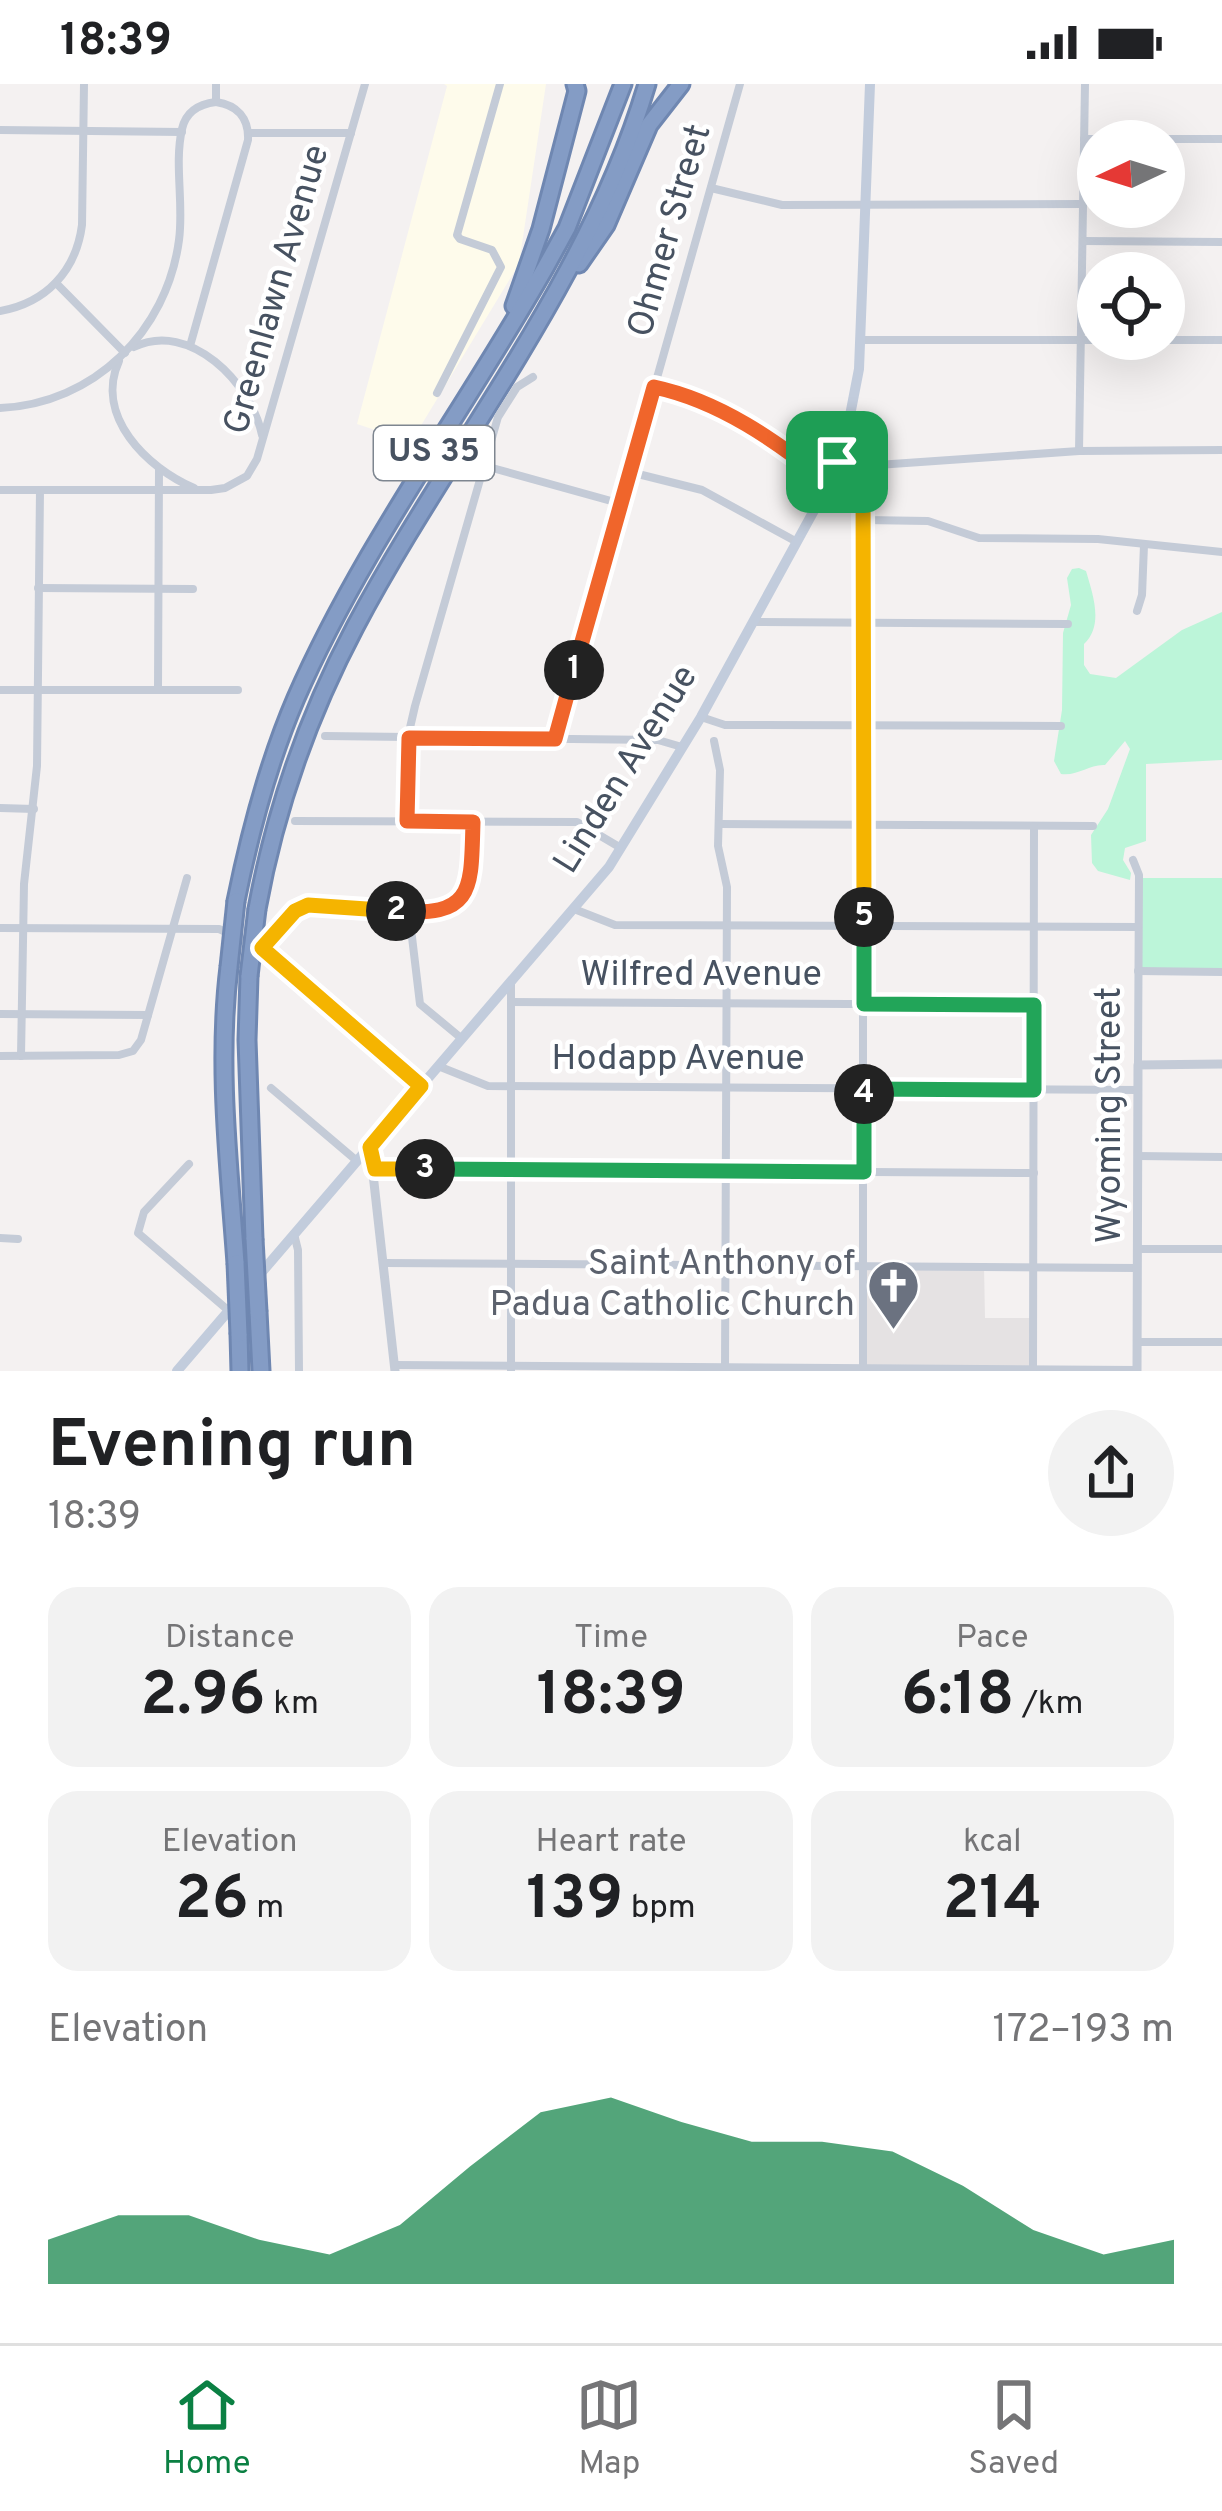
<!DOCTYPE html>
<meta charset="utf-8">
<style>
body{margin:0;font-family:Overpass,sans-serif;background:#f2f2f2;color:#202124;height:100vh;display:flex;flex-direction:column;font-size:45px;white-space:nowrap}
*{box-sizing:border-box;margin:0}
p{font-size:39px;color:#757577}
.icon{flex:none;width:66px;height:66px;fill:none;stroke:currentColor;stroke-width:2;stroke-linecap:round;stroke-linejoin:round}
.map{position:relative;height:1287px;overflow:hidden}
.details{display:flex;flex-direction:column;background:#fff;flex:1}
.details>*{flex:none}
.needle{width:78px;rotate:266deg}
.fabs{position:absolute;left:1077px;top:36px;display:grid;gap:24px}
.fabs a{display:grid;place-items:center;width:108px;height:108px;border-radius:50%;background:#fff;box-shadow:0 12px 48px #0002;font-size:60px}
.pin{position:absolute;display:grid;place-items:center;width:102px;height:102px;color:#fff;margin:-51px;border-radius:24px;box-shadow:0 6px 18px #0006}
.km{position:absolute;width:60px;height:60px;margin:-30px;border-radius:50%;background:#222;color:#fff;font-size:33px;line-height:60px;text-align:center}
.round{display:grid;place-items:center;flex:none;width:126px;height:126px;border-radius:63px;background:#f2f2f2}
.overview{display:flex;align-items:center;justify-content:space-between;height:204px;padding:0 48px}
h1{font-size:66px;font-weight:700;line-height:90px}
.stats{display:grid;grid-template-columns:repeat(3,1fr);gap:18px;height:204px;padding:12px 48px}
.stats div{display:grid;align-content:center;border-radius:30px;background:#f2f2f2;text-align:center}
.stats b{font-size:60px;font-weight:700}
.stats small{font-size:33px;font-weight:400}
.stats p{font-size:33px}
.chart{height:336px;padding:24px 48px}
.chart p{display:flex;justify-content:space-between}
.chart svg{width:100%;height:216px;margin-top:12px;fill:#0b8043;opacity:.7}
.status{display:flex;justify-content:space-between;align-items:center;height:84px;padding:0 60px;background:#fff;direction:ltr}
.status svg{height:33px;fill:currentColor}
.tab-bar{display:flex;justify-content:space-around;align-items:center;height:168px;border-top:3px solid #e0e0e0;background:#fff;font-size:33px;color:#757577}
.tab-bar a{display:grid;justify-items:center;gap:6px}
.tab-bar .on{color:#0b8043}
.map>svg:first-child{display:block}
.commercial{fill:#fefbeb}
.education{fill:#e5e2e3}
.green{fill:#bcf5d9}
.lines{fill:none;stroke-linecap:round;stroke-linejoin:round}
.motorway-casing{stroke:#6f87b1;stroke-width:21}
.minor{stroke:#c4cbd7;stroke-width:8}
.tertiary{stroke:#c4cbd7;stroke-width:9}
.secondary{stroke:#c2ccdc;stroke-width:10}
.motorway{stroke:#849cc5;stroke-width:15}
.motorway-bridge-casing{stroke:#6f87b1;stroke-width:21;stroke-linecap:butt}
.motorway-bridge{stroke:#849cc5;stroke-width:15}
.split-1-casing{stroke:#fff;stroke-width:24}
.split-2-casing{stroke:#fff;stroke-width:24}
.split-3-casing{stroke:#fff;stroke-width:24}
.split-4-casing{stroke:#fff;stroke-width:24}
.split-5-casing{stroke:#fff;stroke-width:24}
.split-6-casing{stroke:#fff;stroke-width:24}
.split-1{stroke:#f0652b;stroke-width:15}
.split-2{stroke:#f0652b;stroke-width:15}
.split-3{stroke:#f5b400;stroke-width:15}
.split-4{stroke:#22a559;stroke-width:15}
.split-5{stroke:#22a559;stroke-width:15}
.split-6{stroke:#f5b400;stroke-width:15}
.labels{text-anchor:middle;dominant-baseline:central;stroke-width:9;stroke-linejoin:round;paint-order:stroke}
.shield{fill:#fff;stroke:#7e8690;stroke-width:3}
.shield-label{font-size:33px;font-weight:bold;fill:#475261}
.street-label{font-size:36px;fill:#475261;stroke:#fff}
.worship-label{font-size:36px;fill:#5b616d;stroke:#fff;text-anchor:end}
</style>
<div class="status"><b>18:39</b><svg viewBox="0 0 49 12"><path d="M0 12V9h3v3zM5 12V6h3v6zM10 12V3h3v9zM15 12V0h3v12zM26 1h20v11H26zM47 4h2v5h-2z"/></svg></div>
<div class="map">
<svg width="1222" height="1287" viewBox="0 0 1222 1287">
<rect width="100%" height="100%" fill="#f4f1f1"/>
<polygon class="commercial" points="444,0 546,0 519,180 411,358 357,340 447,2"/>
<polygon class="education" points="863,1182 984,1182 985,1234 1033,1234 1033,1285 863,1283"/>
<g class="green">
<path d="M1079,484L1086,487C1093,511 1104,541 1084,560V581L1090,590L1116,594L1182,546L1222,528V676L1146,680V757L1125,764L1123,776L1131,789L1130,796L1098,787L1092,779L1091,751L1108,725L1130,665L1125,657L1105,681C1089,680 1079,692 1061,690L1054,677L1062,626L1063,549L1071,521L1067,494L1072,485Z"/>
<polygon points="1138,794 1222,794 1222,888 1138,887"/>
</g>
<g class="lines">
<defs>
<g id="motorway">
<polyline points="579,180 606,141 649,41 681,0"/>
<polyline points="514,222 541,145 577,7 575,0"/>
<path d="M236,817C250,748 268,679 296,614C362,463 464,327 545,184L567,144L623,0"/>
<path d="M257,825C275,726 308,632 355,543C451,362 588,199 647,0"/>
<path d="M229,883C217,981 229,1081 236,1179"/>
<polyline points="249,892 247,956 254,1155"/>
<polyline points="258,1228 261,1287"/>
<polyline points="239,1250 240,1287"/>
</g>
</defs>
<use href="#motorway" class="motorway-casing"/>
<g class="minor">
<polyline points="216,0 216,18"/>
<polyline points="0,46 182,48"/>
<polyline points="248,49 351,49"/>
<polyline points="1084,55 1222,55"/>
<polyline points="711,104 782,121 1083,120"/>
<polyline points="1083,157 1222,158"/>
<polyline points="56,199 125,269"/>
<path d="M0,227C46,219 76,187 82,141L84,0"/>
<polyline points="860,256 1222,256"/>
<path d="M190,262L248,56C249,34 237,21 216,18"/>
<path d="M134,263C190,236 251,299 262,351"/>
<path d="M119,277C94,332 147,384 194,404"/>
<path d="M654,303C720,318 776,357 828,398"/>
<polyline points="437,309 501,183 492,166 460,155 457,151 500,0"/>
<path d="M0,324C94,320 167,247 179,156C184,120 174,80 182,45C186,27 199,20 216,18"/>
<polyline points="1079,367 1085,0"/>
<polyline points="837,378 863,382 1079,367 1222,366"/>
<polyline points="485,382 622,420"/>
<polyline points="630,388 702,406 797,458"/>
<polyline points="0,406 211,406 225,404 247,392 257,375 365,0"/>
<polyline points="864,436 928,437 979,454 1098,455 1222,468"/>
<polyline points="38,504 193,505"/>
<polyline points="1137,527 1142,511 1144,461"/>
<polyline points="754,538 1068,540"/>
<polyline points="158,605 159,385"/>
<polyline points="0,606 238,606"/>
<polyline points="701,633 725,641 1061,642"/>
<polyline points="325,652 658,656 682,663"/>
<polyline points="555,655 740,0"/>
<polyline points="714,657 720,686 718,762 727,803 725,1286"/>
<polyline points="0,724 34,725"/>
<polyline points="295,737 577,738 621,764"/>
<polyline points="407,737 409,648 415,622 498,333 517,303 533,293"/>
<polyline points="719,740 1093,742"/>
<polyline points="1133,776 1139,791 1138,981"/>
<polyline points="574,825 615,841 1138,843"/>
<polyline points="409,828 420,920 461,954"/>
<polyline points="0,844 219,845 262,864 421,1002"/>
<path d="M262,864L295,828L308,821C346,822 451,847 468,804C476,785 473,758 473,738"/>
<polyline points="1138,887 1222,888"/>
<polyline points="511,899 511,1287"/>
<polyline points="511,918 1034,921"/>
<polyline points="0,930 148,931"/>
<polyline points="0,972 119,971 133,967 141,956 187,794"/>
<polyline points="21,972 24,800 37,682 40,406"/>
<polyline points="438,982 488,1002 1138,1006"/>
<polyline points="271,1004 357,1077"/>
<polyline points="1138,1072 1222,1073"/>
<polyline points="189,1080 144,1128 138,1149 229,1227"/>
<polyline points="375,1085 1034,1089"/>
<polyline points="294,1150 298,1166 299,1287"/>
<polyline points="0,1154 18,1155"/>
<polyline points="1137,1165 1222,1165"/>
<polyline points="385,1179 1137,1184"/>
<polyline points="1137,1258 1222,1258"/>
<polyline points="395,1281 1137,1286"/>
<polyline points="1033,1286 1034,742"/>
<polyline points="863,1287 863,382"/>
</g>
<g class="tertiary">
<polyline points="370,1063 395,1287"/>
<polyline points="1137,1287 1138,981 1222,980"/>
</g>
<polyline class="secondary" points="177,1287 609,783 701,633 817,421 846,352 859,285 870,0"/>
<use href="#motorway" class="motorway"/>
<defs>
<g id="motorway-bridge">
<polyline points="229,883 236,817"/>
<polyline points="249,892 257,825"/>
<polyline points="254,1155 258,1228"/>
<polyline points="236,1179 239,1250"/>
</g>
</defs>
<use href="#motorway-bridge" class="motorway-bridge-casing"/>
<use href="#motorway-bridge" class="motorway-bridge"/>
</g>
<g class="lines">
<defs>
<path id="split-1" d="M574,586L654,303C720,317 776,357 828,398L837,378"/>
<path id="split-2" d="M396,827C475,834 471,804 473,738L407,737L409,654L555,655L574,586"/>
<polyline id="split-3" points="396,827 308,821 295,827 262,864 421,1002 370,1063 375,1085 425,1085"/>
<polyline id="split-4" points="425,1085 864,1088 864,1010"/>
<polyline id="split-5" points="864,1010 864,1005 1034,1006 1034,921 864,920 864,833"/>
<polyline id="split-6" points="837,378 863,382 864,833"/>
</defs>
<use href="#split-1" class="split-1-casing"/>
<use href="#split-2" class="split-2-casing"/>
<use href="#split-3" class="split-3-casing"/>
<use href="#split-4" class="split-4-casing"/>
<use href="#split-5" class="split-5-casing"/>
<use href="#split-6" class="split-6-casing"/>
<use href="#split-1" class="split-1"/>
<use href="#split-2" class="split-2"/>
<use href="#split-3" class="split-3"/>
<use href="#split-4" class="split-4"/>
<use href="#split-5" class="split-5"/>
<use href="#split-6" class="split-6"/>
</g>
<defs>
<symbol id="church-pin" viewBox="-11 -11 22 30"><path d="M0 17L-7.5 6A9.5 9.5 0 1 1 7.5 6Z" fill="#6b7280" stroke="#fff"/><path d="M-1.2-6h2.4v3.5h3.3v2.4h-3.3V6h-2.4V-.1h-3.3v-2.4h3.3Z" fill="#fff"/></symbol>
</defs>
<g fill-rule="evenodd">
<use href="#church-pin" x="864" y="1172" width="59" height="81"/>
</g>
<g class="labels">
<rect class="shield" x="374" y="342" width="120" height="54" rx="9"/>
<g class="shield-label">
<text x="434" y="369">US 35</text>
</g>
<g class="street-label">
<text transform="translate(671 147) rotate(-74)">Ohmer Street</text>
<text transform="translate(278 206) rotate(-74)">Greenlawn Avenue</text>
<text transform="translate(627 686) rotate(-58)">Linden Avenue</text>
<text x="701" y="892">Wilfred Avenue</text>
<text x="678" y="976">Hodapp Avenue</text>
<text transform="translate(1111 1031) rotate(-90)">Wyoming Street</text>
</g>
<g class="worship-label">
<text x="855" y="1181">Saint Anthony of<tspan x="855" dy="41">Padua Catholic Church</tspan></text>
</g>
</g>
</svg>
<div class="fabs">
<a><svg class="needle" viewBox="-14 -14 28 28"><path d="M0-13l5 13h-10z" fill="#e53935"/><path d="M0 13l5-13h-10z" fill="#757577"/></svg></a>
<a><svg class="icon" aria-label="locate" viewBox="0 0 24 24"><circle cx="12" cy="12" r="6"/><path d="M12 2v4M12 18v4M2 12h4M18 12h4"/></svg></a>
</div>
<div class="pin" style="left:837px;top:378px;background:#1e9e55"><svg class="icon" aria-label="arrive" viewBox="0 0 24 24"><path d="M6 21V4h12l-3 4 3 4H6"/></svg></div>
<b class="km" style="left:574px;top:586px">1</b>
<b class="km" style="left:396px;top:827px">2</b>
<b class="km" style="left:425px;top:1085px">3</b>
<b class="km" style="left:864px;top:1010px">4</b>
<b class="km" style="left:864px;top:833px">5</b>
</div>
<section class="details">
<div class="overview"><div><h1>Evening run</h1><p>18:39</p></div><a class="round"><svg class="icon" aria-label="share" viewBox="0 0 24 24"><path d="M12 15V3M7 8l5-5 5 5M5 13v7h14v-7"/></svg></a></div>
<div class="stats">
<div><p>Distance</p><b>2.96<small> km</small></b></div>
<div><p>Time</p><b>18:39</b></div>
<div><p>Pace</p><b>6:18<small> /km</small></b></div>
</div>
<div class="stats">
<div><p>Elevation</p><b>26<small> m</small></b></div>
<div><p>Heart rate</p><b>139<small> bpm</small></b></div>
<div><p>kcal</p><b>214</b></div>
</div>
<div class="chart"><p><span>Elevation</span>172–193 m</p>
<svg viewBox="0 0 160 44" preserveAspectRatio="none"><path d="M0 44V35L10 30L20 30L30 35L40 38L50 32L60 20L70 9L80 6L90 11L100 15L110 15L120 17L130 24L140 33L150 38L160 35V44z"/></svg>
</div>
</section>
<nav class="tab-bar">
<a class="on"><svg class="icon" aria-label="home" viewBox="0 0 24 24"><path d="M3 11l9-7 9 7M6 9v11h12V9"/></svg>Home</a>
<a><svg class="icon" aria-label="map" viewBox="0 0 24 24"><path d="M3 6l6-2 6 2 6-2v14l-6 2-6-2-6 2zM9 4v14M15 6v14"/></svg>Map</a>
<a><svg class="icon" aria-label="saved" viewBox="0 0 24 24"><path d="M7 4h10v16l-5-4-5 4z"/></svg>Saved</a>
</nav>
